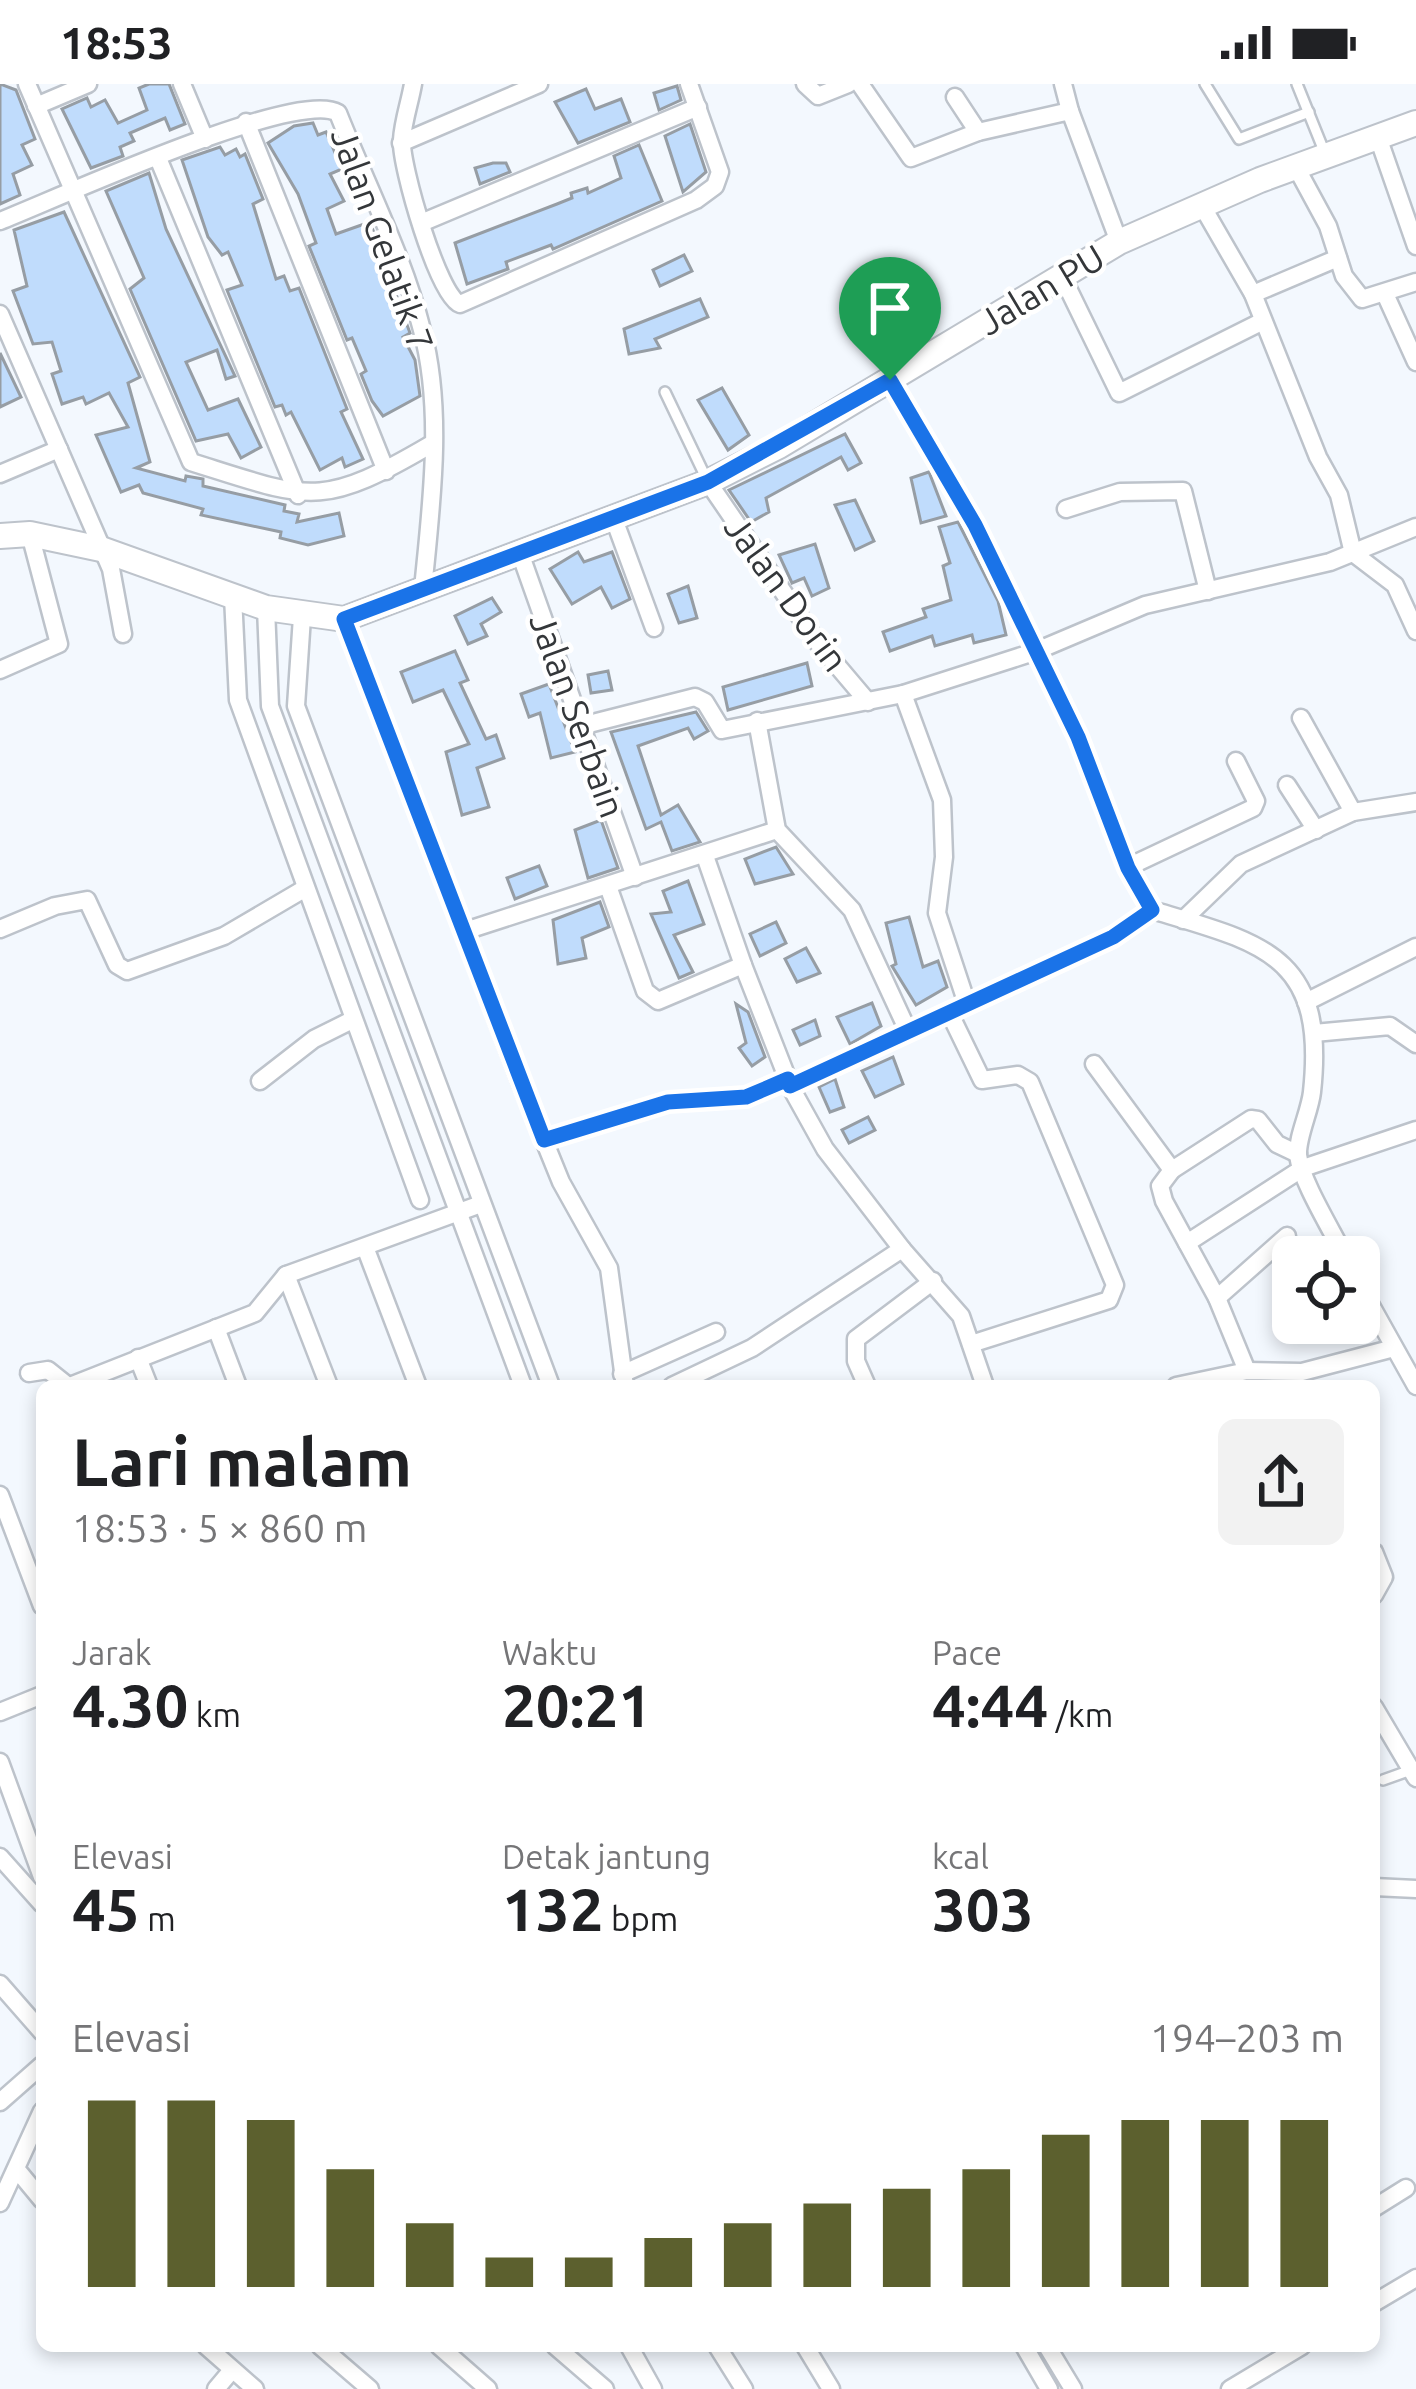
<!DOCTYPE html>
<html lang="id">
<meta charset="utf-8">
<style>
body{margin:0;font-family:Ubuntu,sans-serif;background:#f2f2f2;color:#202124;height:100vh;display:flex;flex-direction:column;font-size:45px;white-space:nowrap}
*{box-sizing:border-box;margin:0}
p{font-size:39px;color:#757577}
.icon{flex:none;width:66px;height:66px;fill:none;stroke:currentColor;stroke-width:2;stroke-linecap:round;stroke-linejoin:round}
.map{position:relative;flex:1;overflow:hidden}
.panel{position:absolute;left:36px;top:1296px;width:1344px;height:972px;display:flex;flex-direction:column;background:#fff;border-radius:18px;box-shadow:0 6px 18px #0003}
.panel>*{flex:none}
.controls{position:absolute;left:1272px;top:1152px;display:grid;gap:24px}
.controls a{display:grid;place-items:center;width:108px;height:108px;border-radius:18px;background:#fff;box-shadow:0 6px 18px #0003;font-size:60px}
.pin{position:absolute;display:grid;place-items:center;width:102px;height:102px;color:#fff;margin:-123px -51px;border-radius:50% 50% 50% 0;rotate:-45deg;box-shadow:0 0 12px #0007}
.pin .icon{rotate:45deg}
.round{display:grid;place-items:center;flex:none;width:126px;height:126px;border-radius:18px;background:#f2f2f2}
.head{display:flex;align-items:center;justify-content:space-between;height:204px;padding:0 36px}
h1{font-size:66px;font-weight:700;line-height:90px}
.metrics{display:grid;grid-template-columns:repeat(3,1fr);gap:18px;height:204px;padding:12px 36px}
.metrics div{display:grid;align-content:center}
.metrics b{font-size:60px;font-weight:700}
.metrics small{font-size:33px;font-weight:400}
.metrics p{font-size:33px}
.chart{height:336px;padding:24px 36px}
.chart p{display:flex;justify-content:space-between}
.chart svg{width:100%;height:216px;margin-top:12px;stroke:#5c602e;stroke-width:6}
.status{display:flex;justify-content:space-between;align-items:center;height:84px;padding:0 60px;background:#fff;direction:ltr}
.status svg{height:33px;fill:currentColor}
.map>svg:first-child{display:block}
.building{fill:#c0dcfc;stroke:#969da4;stroke-width:3}
.lines{fill:none;stroke-linecap:round;stroke-linejoin:round}
.lane-casing{stroke:#bdc3cb;stroke-width:14}
.street-casing{stroke:#bdc3cb;stroke-width:21}
.secondary-casing{stroke:#bdc3cb;stroke-width:28}
.lane{stroke:#fff;stroke-width:9}
.street{stroke:#fff;stroke-width:16}
.secondary{stroke:#fff;stroke-width:24}
.route-casing{stroke:#fff;stroke-width:24}
.route{stroke:#1a73e8;stroke-width:15}
.labels{text-anchor:middle;dominant-baseline:central;stroke-width:9;stroke-linejoin:round;paint-order:stroke}
.street-label{font-size:36px;fill:#34373a;stroke:#fff}
</style>
<div class="status"><b>18:53</b><svg viewBox="0 0 49 12"><path d="M0 12V9h3v3zM5 12V6h3v6zM10 12V3h3v9zM15 12V0h3v12zM26 1h20v11H26zM47 4h2v5h-2z"/></svg></div>
<div class="map">
<svg width="1416" height="2305" viewBox="0 0 1416 2305">
<rect width="100%" height="100%" fill="#f3f8fe"/>
<g class="building">
<polygon points="0,0 16,6 35,55 22,61 32,81 13,90 20,111 0,120"/>
<polygon points="149,0 169,0 185,40 170,46 165,34 130,49 134,57 120,63 123,72 91,84 62,25 87,14 91,23 105,16 118,39 147,26 139,4"/>
<polygon points="677,2 681,16 659,26 654,9"/>
<polygon points="586,5 595,25 621,15 630,38 578,59 555,18"/>
<polygon points="313,39 318,51 326,48 342,85 330,90 344,117 327,125 336,150 370,138 410,249 403,253 415,276 420,312 383,332 372,317 361,290 366,287 352,254 347,256 309,162 316,159 298,110 268,59 294,42"/>
<polygon points="690,40 706,88 683,108 665,52"/>
<polygon points="639,61 662,117 553,165 551,161 506,178 508,185 467,200 455,159 557,120 572,114 571,109 587,104 588,109 621,94 614,72"/>
<polygon points="220,63 225,71 236,65 240,73 245,70 263,115 253,120 276,195 284,192 290,207 299,204 347,325 341,328 363,375 345,383 342,374 320,386 291,328 286,331 282,321 275,323 229,211 227,206 242,201 228,168 222,171 208,153 182,76"/>
<polygon points="493,79 506,79 510,88 480,100 475,84"/>
<polygon points="149,89 166,145 235,292 226,295 217,266 186,278 208,326 238,315 261,363 241,374 228,350 196,357 130,205 144,194 106,107"/>
<polygon points="64,128 140,293 128,299 150,378 136,384 185,397 186,392 203,395 203,402 285,421 284,427 299,430 297,438 339,429 344,452 308,461 280,454 281,448 201,431 203,425 143,409 139,401 121,408 96,351 128,343 109,309 86,320 83,313 62,320 52,290 61,287 52,258 33,260 13,207 27,202 14,146"/>
<polygon points="684,171 692,187 660,202 653,186"/>
<polygon points="700,215 708,233 655,255 660,264 629,270 624,245"/>
<polygon points="0,269 21,313 0,323"/>
<polygon points="722,304 749,351 728,366 698,316"/>
<polygon points="845,350 861,379 848,386 841,373 766,414 769,428 751,438 729,406"/>
<polygon points="929,388 946,432 921,439 911,394"/>
<polygon points="855,416 874,457 855,466 835,421"/>
<polygon points="958,438 998,517 1006,551 974,559 972,551 935,562 932,552 890,567 883,548 926,533 923,525 951,516 943,482 950,479 939,443"/>
<polygon points="815,460 829,504 812,512 804,494 792,499 779,471"/>
<polygon points="578,468 584,478 612,468 630,515 612,524 601,503 572,520 550,485"/>
<polygon points="688,502 697,534 679,539 668,510"/>
<polygon points="492,514 501,528 481,540 487,552 468,560 455,532"/>
<polygon points="455,567 468,596 460,599 486,655 496,651 504,674 477,684 489,723 462,731 446,668 469,660 443,606 413,618 401,588"/>
<polygon points="807,579 812,602 728,626 723,603"/>
<polygon points="608,587 612,606 591,609 588,591"/>
<polygon points="549,600 575,668 551,674 540,629 529,633 521,610"/>
<polygon points="696,628 708,647 694,655 688,644 638,662 661,731 678,721 700,758 672,767 661,738 646,745 611,648"/>
<polygon points="601,736 618,784 588,794 575,746"/>
<polygon points="776,763 793,790 755,800 745,775"/>
<polygon points="539,782 547,802 515,815 507,794"/>
<polygon points="688,797 704,840 674,851 693,888 679,894 651,830 671,828 663,807"/>
<polygon points="600,818 609,843 582,854 586,874 558,880 553,836"/>
<polygon points="909,833 923,883 938,877 947,903 916,921 892,882 896,880 886,839"/>
<polygon points="776,838 786,859 760,872 750,850"/>
<polygon points="806,864 820,889 797,898 785,875"/>
<polygon points="872,919 881,942 850,960 837,933"/>
<polygon points="736,920 748,928 765,973 752,982 739,964 746,959"/>
<polygon points="815,936 820,952 800,961 793,946"/>
<polygon points="893,973 903,1000 875,1013 862,987"/>
<polygon points="835,995 844,1023 830,1028 819,1003"/>
<polygon points="868,1033 875,1046 849,1059 842,1046"/>
</g>
<g class="lines">
<defs>
<g id="lane">
<polyline points="1205,0 1239,55 1309,28"/>
<polyline points="1297,0 1324,67"/>
<polyline points="665,308 708,398"/>
<polyline points="1383,1696 1411,1686"/>
</g>
<g id="street">
<path d="M27,0L191,378C309,415 319,426 430,361"/>
<polyline points="182,0 205,55"/>
<path d="M413,0C410,18 403,37 402,56C400,81 439,214 460,220L696,116L715,102L720,88L689,0"/>
<polyline points="805,0 818,12 848,0"/>
<polyline points="860,0 911,74 978,48 1070,27 1119,158"/>
<polyline points="1063,0 1070,27"/>
<polyline points="955,13 978,48"/>
<polyline points="36,22 88,0"/>
<polyline points="246,38 386,387"/>
<polyline points="1379,56 1416,162"/>
<polyline points="401,59 539,0"/>
<polyline points="158,74 298,411"/>
<polyline points="1296,83 1328,142 1344,192 1362,215 1416,198"/>
<polyline points="1201,120 1253,210 1318,373 1339,411 1353,469 1395,501 1416,547"/>
<path d="M0,137C54,116 297,4 338,29C366,100 403,171 422,246C444,327 431,423 423,505"/>
<polyline points="421,139 698,23"/>
<polyline points="1062,192 1119,309 1263,237"/>
<polyline points="1253,210 1338,174"/>
<polyline points="1386,212 1416,278"/>
<polyline points="0,230 111,485 123,550"/>
<path d="M890,296L975,441L1078,653L1128,783L1152,826C1262,859 1327,870 1312,1008C1310,1027 1297,1053 1298,1071C1301,1097 1333,1148 1345,1173"/>
<polyline points="0,390 59,365"/>
<polyline points="708,398 818,559 868,618"/>
<polyline points="1066,425 1120,408 1183,407 1208,507"/>
<polyline points="614,435 654,544"/>
<polyline points="520,469 635,793"/>
<polyline points="233,512 238,616 420,1116"/>
<polyline points="266,524 270,622 523,1302"/>
<polyline points="302,533 296,622 551,1302"/>
<polyline points="344,535 522,1002 561,1098 609,1184 625,1302"/>
<polyline points="0,586 59,560 30,450"/>
<polyline points="903,610 942,716 944,773 937,829 967,920"/>
<polyline points="1301,634 1353,728"/>
<polyline points="757,637 777,746 852,826 908,947"/>
<polyline points="581,642 695,613 705,618 722,646 903,610 1034,568 1145,521 1330,478 1416,443"/>
<polyline points="1287,701 1316,746"/>
<polyline points="1128,783 1253,724 1256,717 1236,677"/>
<polyline points="608,802 645,907 658,917 743,881 705,772"/>
<polyline points="1183,836 1241,780 1353,728 1416,718"/>
<polyline points="0,845 55,822 87,816 117,881 127,887 224,852 304,805"/>
<polyline points="465,847 777,746"/>
<polyline points="743,881 790,1001"/>
<polyline points="1306,918 1416,863"/>
<polyline points="949,928 982,996 1018,991 1030,998 1115,1201 1109,1216 971,1260"/>
<polyline points="1314,949 1390,942 1416,960"/>
<polyline points="1094,980 1172,1086 1160,1102 1164,1117 1217,1214 1247,1287"/>
<polyline points="260,997 314,955 352,936"/>
<polyline points="544,1056 668,1018 746,1013 788,995"/>
<polyline points="1172,1086 1251,1035 1258,1036 1277,1060 1298,1070"/>
<polyline points="1187,1159 1303,1084 1416,1046"/>
<polyline points="365,1163 418,1302"/>
<polyline points="902,1165 961,1232 985,1302"/>
<polyline points="286,1191 329,1302"/>
<polyline points="1359,1200 1416,1302"/>
<polyline points="1217,1214 1287,1152"/>
<polyline points="216,1244 238,1302"/>
<polyline points="138,1274 149,1302"/>
<polyline points="29,1289 48,1286 68,1302"/>
<polyline points="622,1290 716,1248"/>
<polyline points="70,1302 255,1229 286,1191 481,1120"/>
<polyline points="672,1302 752,1264 902,1165 825,1065 790,1002 1113,853 1152,826"/>
<polyline points="867,1302 856,1277 856,1255 933,1197"/>
<polyline points="1176,1302 1247,1287 1302,1288 1394,1264"/>
<polyline points="0,1411 42,1522"/>
<polyline points="1374,1468 1384,1493 1374,1511"/>
<polyline points="1374,1623 1416,1694"/>
<polyline points="0,1628 42,1611"/>
<polyline points="0,1678 42,1793"/>
<polyline points="0,1773 42,1820"/>
<polyline points="1374,1803 1416,1805"/>
<polyline points="0,1900 42,1948"/>
<polyline points="0,2018 42,1981"/>
<polyline points="18,2087 42,2116"/>
<polyline points="0,2119 42,2027"/>
<polyline points="1374,2124 1406,2104"/>
<polyline points="1374,2219 1416,2194"/>
<polyline points="206,2262 255,2305"/>
<polyline points="320,2262 370,2305"/>
<polyline points="439,2262 488,2305"/>
<polyline points="555,2262 605,2305"/>
<polyline points="629,2262 653,2305"/>
<polyline points="717,2262 744,2305"/>
<polyline points="805,2262 831,2305"/>
<polyline points="1024,2262 1049,2305"/>
<polyline points="1047,2262 1073,2305"/>
<polyline points="216,2305 232,2286"/>
<polyline points="1230,2305 1302,2262"/>
</g>
<polyline id="secondary" points="0,452 30,450 101,465 266,524 344,535 708,398 779,362 1119,158 1260,96 1416,39"/>
</defs>
<use href="#lane" class="lane-casing"/>
<use href="#street" class="street-casing"/>
<use href="#secondary" class="secondary-casing"/>
<use href="#lane" class="lane"/>
<use href="#street" class="street"/>
<use href="#secondary" class="secondary"/>
</g>
<g class="lines">
<defs>
<polygon id="route" points="890,296 975,441 1078,653 1128,784 1152,826 1113,853 790,1002 788,995 746,1013 668,1018 544,1056 344,535 708,398"/>
</defs>
<use href="#route" class="route-casing"/>
<use href="#route" class="route"/>
</g>
<g class="labels">
<g class="street-label">
<text transform="translate(383 155) rotate(70)">Jalan Gelatik 7</text>
<text transform="translate(1041 205) rotate(-31)">Jalan PU</text>
<text transform="translate(787 509) rotate(54)">Jalan Dorin</text>
<text transform="translate(578 631) rotate(70)">Jalan Serbain</text>
</g>
</g>
</svg>
<div class="controls">
<a><svg class="icon" aria-label="locate" viewBox="0 0 24 24"><circle cx="12" cy="12" r="6"/><path d="M12 2v4M12 18v4M2 12h4M18 12h4"/></svg></a>
</div>
<div class="pin" style="left:890px;top:296px;background:#1e9e55"><svg class="icon" aria-label="arrive" viewBox="0 0 24 24"><path d="M6 21V4h12l-3 4 3 4H6"/></svg></div>
<section class="panel">
<div class="head"><div><h1>Lari malam</h1><p>18:53 · 5 × 860 m</p></div><a class="round"><svg class="icon" aria-label="share" viewBox="0 0 24 24"><path d="M12 15V3M7 8l5-5 5 5M5 13v7h14v-7"/></svg></a></div>
<div class="metrics">
<div><p>Jarak</p><b>4.30<small> km</small></b></div>
<div><p>Waktu</p><b>20:21</b></div>
<div><p>Pace</p><b>4:44<small> /km</small></b></div>
</div>
<div class="metrics">
<div><p>Elevasi</p><b>45<small> m</small></b></div>
<div><p>Detak jantung</p><b>132<small> bpm</small></b></div>
<div><p>kcal</p><b>303</b></div>
</div>
<div class="chart"><p><span>Elevasi</span>194–203 m</p>
<svg viewBox="0 0 160 44" preserveAspectRatio="none"><path d="M5 44V6M15 44V6M25 44V10M35 44V20M45 44V31M55 44V38M65 44V38M75 44V34M85 44V31M95 44V27M105 44V24M115 44V20M125 44V13M135 44V10M145 44V10M155 44V10"/></svg>
</div>
</section>
</div>
